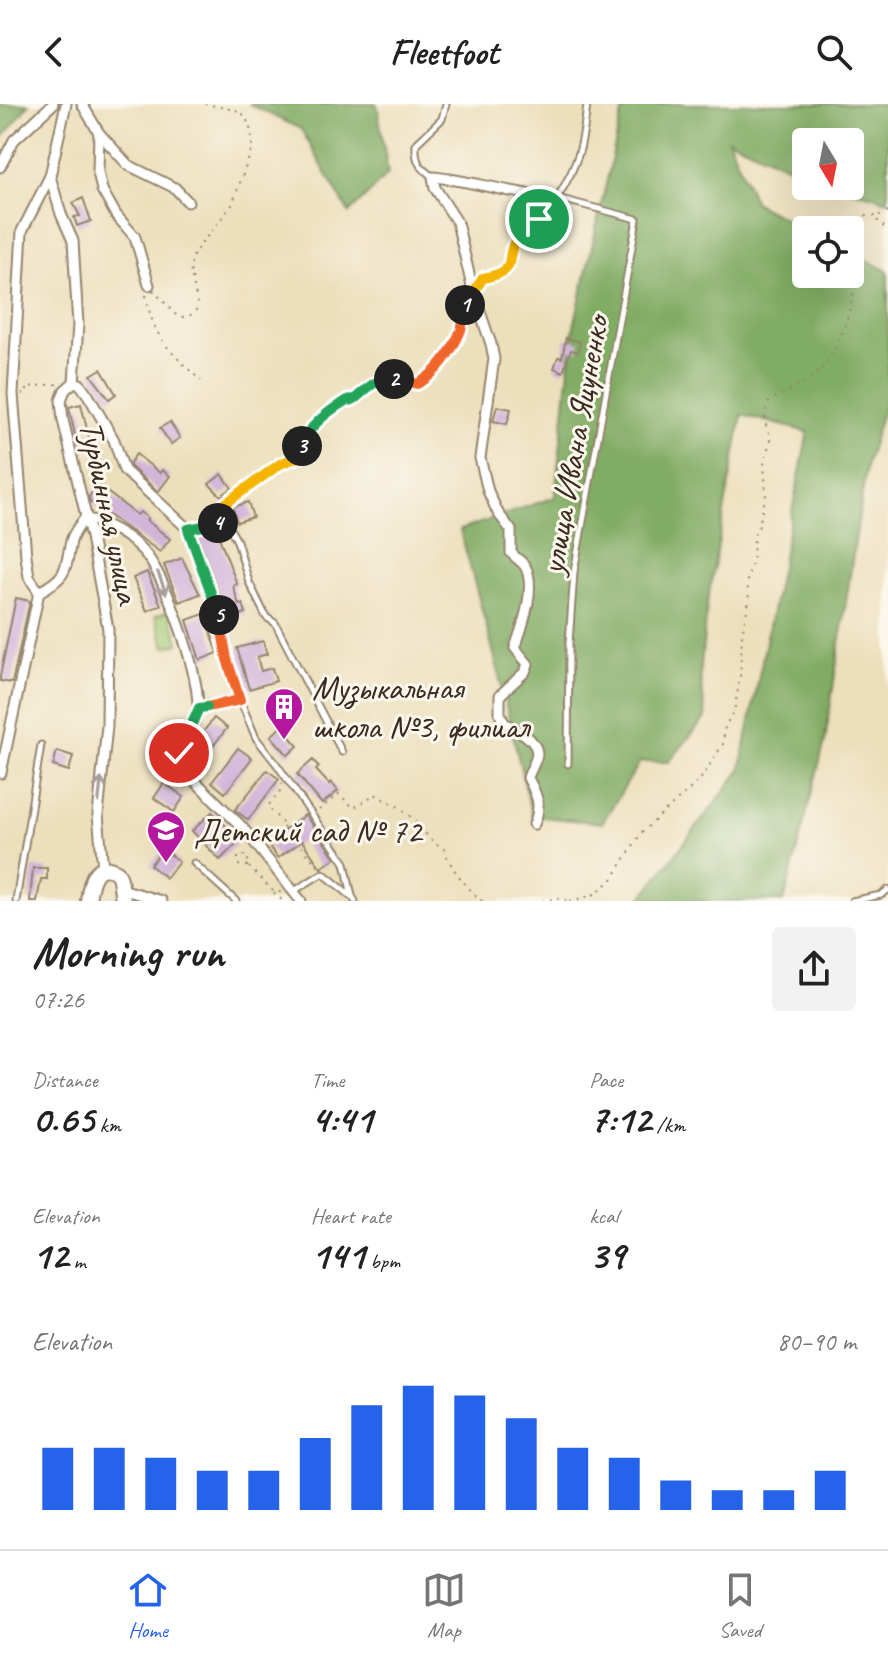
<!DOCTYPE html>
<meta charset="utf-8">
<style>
body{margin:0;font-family:Caveat,sans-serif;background:#f2f2f2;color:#222;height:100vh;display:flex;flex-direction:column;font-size:30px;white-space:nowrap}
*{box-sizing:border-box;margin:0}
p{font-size:26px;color:#767676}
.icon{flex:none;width:44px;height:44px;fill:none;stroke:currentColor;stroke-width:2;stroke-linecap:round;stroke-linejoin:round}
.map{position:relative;height:797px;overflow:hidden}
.details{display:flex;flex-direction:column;background:#fff;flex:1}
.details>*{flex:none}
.needle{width:52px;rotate:170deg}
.buttons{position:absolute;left:792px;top:24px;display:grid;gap:16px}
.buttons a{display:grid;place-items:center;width:72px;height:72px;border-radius:8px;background:#fff;box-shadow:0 8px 32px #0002;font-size:40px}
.pin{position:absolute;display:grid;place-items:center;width:68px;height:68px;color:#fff;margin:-34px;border:4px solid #fff;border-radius:50%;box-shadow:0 2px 8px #0007}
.km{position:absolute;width:40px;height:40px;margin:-20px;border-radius:50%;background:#222;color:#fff;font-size:22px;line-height:40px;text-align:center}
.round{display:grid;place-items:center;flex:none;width:84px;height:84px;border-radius:8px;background:#f2f2f2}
.summary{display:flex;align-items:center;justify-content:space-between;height:136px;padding:0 32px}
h1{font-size:44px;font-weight:700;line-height:60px}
.stats{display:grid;grid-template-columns:repeat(3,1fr);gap:12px;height:136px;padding:8px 32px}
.stats div{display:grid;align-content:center}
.stats b{font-size:40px;font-weight:700}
.stats small{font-size:22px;font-weight:400}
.stats p{font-size:22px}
.chart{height:224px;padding:16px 32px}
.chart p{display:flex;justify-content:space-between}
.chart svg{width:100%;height:144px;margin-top:8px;stroke:#2563eb;stroke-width:6}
header{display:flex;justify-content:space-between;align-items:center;height:104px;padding:0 32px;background:#fff;font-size:36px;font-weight:700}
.dock{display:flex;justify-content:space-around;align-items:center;height:112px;border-top:2px solid #e0e0e0;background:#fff;font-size:22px;color:#767676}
.dock a{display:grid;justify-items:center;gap:4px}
.dock .selected{color:#2563eb}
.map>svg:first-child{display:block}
.green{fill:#a2c771;stroke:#6e7848;stroke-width:2}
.forest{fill:#81ac63;stroke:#5e6b40;stroke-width:2}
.building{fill:#d3b5da}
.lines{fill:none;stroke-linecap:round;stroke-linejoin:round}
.lane-casing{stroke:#94846d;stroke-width:9}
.street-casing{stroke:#94846d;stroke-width:13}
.primary-casing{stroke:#94846d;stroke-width:18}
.path{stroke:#94846d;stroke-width:2;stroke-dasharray:2 6;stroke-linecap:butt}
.lane{stroke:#fff;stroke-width:5}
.street{stroke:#fff;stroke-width:9}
.primary{stroke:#fff;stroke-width:14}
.oneway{stroke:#a79f9a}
.split-1-casing{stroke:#fff;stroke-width:16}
.split-2-casing{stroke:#fff;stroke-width:16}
.split-3-casing{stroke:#fff;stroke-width:16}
.split-4-casing{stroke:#fff;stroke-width:16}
.split-5-casing{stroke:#fff;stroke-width:16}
.split-6-casing{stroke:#fff;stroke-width:16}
.split-7-casing{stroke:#fff;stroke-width:16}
.split-1{stroke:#f5b400;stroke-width:10}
.split-2{stroke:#f0652b;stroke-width:10}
.split-3{stroke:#22a559;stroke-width:10}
.split-4{stroke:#f5b400;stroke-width:10}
.split-5{stroke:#22a559;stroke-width:10}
.split-6{stroke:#f0652b;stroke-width:10}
.split-7{stroke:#22a559;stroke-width:10}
.labels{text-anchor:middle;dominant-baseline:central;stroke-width:6;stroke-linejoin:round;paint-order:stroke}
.street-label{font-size:34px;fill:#3b2a1e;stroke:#fbf7ec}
.poi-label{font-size:34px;fill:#3b2a1e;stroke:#fbf7ec;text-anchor:start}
</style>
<header><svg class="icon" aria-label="back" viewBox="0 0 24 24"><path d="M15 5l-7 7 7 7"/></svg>Fleetfoot<svg class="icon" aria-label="search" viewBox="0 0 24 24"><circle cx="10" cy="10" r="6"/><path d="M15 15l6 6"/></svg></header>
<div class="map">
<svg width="888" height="797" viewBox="0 0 888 797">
<rect width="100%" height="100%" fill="#fbf7ec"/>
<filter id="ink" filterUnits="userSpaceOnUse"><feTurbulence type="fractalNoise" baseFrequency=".0125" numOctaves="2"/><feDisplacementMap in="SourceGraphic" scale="16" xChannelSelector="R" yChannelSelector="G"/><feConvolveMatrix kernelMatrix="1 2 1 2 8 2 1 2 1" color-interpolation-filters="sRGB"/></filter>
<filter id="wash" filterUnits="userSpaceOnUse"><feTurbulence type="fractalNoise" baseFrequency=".006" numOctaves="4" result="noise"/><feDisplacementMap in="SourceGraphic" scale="32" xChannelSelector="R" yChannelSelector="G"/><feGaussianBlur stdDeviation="1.8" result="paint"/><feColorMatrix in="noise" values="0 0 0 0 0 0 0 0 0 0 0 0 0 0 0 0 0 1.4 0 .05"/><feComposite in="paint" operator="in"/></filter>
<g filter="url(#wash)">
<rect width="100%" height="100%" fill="#ecdfbc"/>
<polygon class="green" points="169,507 179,539 165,543 155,512"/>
<g class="forest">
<polygon points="0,0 29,0 0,37"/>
<polygon points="249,0 377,0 388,70 349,109 301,25"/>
<polygon points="624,0 888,0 888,97 841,82 850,82 850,38 806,38 806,71 728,35 755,99 807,126 806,170 850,170 850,148 888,167 888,289 867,358 825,637 784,797 639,797 740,667 808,328 742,311 707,500 700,572 706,613 669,658 640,658 602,719 532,712 493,546 460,426 555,393 573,227"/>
</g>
<g id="blocks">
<g class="building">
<polygon points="83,94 91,117 77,122 74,113 80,112 73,99"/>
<polygon points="566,234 580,238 578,248 571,246 563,268 554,264 558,253 562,254"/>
<polygon points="101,265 116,290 109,295 91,271"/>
<polygon points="81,300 90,338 77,341 69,303"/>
<polygon points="497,302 511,305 507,320 493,317"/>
<polygon points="170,318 180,334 171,340 160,324"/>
<polygon points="136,350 160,369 162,366 170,372 158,388 130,362 130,359"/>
<polygon points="222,370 232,384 221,392 209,380"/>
<polygon points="98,381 137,411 140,408 148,414 146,416 170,435 160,448 90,398 89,393"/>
<polygon points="248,398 253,413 237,418 233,403"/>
<polygon points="219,425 222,432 219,433 237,480 233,482 239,501 243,500 246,509 228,515 197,429"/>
<polygon points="182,454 200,490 179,498 164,461"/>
<polygon points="147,468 161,501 147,507 133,474"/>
<polygon points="16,494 30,497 12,579 0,577 0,572"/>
<polygon points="204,510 218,549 200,556 187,516"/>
<polygon points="263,537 267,550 257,553 261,567 272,564 276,577 249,585 237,544"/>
<polygon points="214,614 227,624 200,659 189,650 190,645"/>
<polygon points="281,623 298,642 288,651 271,632"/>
<polygon points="238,644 252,654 225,689 212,678"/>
<polygon points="57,647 73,652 69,667 53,662"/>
<polygon points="313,656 319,663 316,666 329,680 331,678 338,687 322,700 297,670"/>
<polygon points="267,666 279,675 248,716 235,706"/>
<polygon points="164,679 184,693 174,708 154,694"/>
<polygon points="212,708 240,736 220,756 192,727"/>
<polygon points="305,711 335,754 321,764 302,737 278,754 267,739"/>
<polygon points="164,745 179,758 166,774 150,761"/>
<polygon points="33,764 47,764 47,775 41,775 37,797 30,797"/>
</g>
</g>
</g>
<g filter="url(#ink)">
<use href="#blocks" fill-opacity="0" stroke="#94846d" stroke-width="2"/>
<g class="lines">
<defs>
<g id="lane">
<path d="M433,73C419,63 415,57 416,40L442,15L446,0"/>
<polyline points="189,425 219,419 229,423 237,437 249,478 266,513 275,519 342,648"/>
<polyline points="240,596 256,634 278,662 345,759 352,792 355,797"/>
<path d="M568,660L569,539L574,468L637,115L557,94C579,59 583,41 587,0"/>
<polyline points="194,759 236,797"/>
<polyline points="294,787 323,769 351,792"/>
<polyline points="16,797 41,641"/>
<polyline points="852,797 881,791 888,786"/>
</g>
<g id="street">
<polyline points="82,0 99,29 98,68 102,86 116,111 135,133 149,181"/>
<polyline points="99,29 128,61 175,84 188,98"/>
<polyline points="0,63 14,36 53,0"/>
<polyline points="50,72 61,110 73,137 78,221 74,278 65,286 61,296 63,316 91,433 108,525 107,622 98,711 103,764"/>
<polyline points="74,278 80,280 88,291 114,336 124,366 188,425 221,519 227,555 240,596 199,604"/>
<path d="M85,414C107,420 126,429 143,447C166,472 197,565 198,601C199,626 169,642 186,668L243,724L301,797"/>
<path d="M39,488C68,472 65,467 71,437C73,429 80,421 85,414"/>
<polyline points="1,669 39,488 29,473 26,452 13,290 22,127 50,72 66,0"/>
<path d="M534,720C542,701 537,691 528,674C530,666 537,656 537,649C536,634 515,624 504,619L500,610V591L525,568L528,560L515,544C522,524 537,483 525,462C522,458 515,453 511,449V426L498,409L488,387L480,354L494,255L491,240L473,187L457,118L435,84L433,73C475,77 515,91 557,94"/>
<polyline points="122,785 161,797"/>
</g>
<path id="primary" d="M88,797C90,780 94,755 117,768L120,775L123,797"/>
</defs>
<use href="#lane" class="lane-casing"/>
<use href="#street" class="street-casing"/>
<use href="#primary" class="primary-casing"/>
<g class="path">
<polyline points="888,107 877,112 878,118 888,126"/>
<polyline points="480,177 502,170 507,165 517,133 552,104"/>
<path d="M153,186L175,210L182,213L194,210L198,202L190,164L194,149L232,101L252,45C253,32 250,16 240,7L205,0"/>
<path d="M146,191C153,235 170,247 201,277"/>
<polyline points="22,290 27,290 27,283 57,280"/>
<path d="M220,414L226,399L280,360L302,351V338L305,332L333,305L347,296L356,293L369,282L383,274L403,275L417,280C436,271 453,245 461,226C465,215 461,206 468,196"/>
<polyline points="282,679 281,686 268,702 320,765"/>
<path d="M319,706L339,690L354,704L375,690C384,697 395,699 403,706C417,716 430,740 444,745C452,766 465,782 482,797"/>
<polyline points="263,738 284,723"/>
<polyline points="248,762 238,761 238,753 242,751 248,752 248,762 274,788 282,788"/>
<polyline points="274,789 283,797"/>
<polyline points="542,797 562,794 568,797"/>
<path d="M570,797L593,791L611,777L641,729L700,676L723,640L725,622L734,608L740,574L742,530L749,497L747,475L753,455L754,431L758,425L766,391L764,360L771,333C764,320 763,312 768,299C781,289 804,281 816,270C854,233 857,163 866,112H877"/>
</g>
<use href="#lane" class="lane"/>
<use href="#street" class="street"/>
<use href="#primary" class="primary"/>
</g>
<defs><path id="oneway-shaft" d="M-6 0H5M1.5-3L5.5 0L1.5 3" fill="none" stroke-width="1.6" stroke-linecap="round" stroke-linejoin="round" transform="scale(2)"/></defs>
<g class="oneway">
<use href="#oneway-shaft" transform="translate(162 479) rotate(69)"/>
<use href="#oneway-shaft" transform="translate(100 686) rotate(-84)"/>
</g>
</g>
<g class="lines" filter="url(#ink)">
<defs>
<path id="split-1" d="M465,201L483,174C523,166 501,156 518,132C523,125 533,120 539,115"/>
<path id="split-2" d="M394,275H403L417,280C436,271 453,246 461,226C464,219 462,209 465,201"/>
<path id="split-3" d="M302,342C305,325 330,306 344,298C354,291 346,301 356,294C368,284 377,273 394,275"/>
<polyline id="split-4" points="218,419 226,399 280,360 302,351 302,342"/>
<polyline id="split-5" points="218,419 188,425 219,511"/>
<polyline id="split-6" points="207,603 240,596 227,555 219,511"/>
<polyline id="split-7" points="179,649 199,604 207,603"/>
</defs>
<use href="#split-1" class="split-1-casing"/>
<use href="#split-2" class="split-2-casing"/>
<use href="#split-3" class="split-3-casing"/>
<use href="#split-4" class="split-4-casing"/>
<use href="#split-5" class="split-5-casing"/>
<use href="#split-6" class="split-6-casing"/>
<use href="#split-7" class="split-7-casing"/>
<use href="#split-1" class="split-1"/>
<use href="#split-2" class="split-2"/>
<use href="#split-3" class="split-3"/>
<use href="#split-4" class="split-4"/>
<use href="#split-5" class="split-5"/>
<use href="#split-6" class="split-6"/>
<use href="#split-7" class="split-7"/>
</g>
<defs>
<symbol id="building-pin" viewBox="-11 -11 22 30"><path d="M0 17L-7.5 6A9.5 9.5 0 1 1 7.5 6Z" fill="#b5179e" stroke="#fbf7ec"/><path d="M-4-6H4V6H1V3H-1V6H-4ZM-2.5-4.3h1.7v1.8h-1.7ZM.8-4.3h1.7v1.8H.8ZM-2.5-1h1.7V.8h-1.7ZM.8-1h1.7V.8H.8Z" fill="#fff"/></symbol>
<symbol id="school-pin" viewBox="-11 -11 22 30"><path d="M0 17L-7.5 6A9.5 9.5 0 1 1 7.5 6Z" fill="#b5179e" stroke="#fbf7ec"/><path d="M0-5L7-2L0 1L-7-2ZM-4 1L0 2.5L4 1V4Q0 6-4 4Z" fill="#fff"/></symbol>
</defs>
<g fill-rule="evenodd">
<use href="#building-pin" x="262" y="581" width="44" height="60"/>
<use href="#school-pin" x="144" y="704" width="44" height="60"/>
</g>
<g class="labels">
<g class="street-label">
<text transform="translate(574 341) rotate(-80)">улица Ивана Яцуненко</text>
<text transform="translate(110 408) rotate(78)">Турбинная улица</text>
</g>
<g class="poi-label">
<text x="312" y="583">Музыкальная<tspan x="312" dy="39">школа №3, филиал</tspan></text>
<text x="194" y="726">Детский сад № 72</text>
</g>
</g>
</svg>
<div class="buttons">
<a><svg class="needle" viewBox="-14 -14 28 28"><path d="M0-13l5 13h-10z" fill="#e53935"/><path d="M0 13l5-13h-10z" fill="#767676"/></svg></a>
<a><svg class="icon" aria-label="locate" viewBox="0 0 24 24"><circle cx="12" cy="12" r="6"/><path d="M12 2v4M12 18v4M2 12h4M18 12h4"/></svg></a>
</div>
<div class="pin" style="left:539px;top:115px;background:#1e9e55"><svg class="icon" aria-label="arrive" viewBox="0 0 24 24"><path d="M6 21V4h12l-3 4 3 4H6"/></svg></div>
<div class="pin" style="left:179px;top:649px;background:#d93025"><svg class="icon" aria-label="check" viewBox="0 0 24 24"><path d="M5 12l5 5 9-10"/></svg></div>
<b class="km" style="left:465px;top:201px">1</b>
<b class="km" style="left:394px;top:275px">2</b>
<b class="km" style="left:302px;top:342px">3</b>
<b class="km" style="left:218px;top:419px">4</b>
<b class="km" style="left:219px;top:511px">5</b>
</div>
<section class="details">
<div class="summary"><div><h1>Morning run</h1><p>07:26</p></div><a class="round"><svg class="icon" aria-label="share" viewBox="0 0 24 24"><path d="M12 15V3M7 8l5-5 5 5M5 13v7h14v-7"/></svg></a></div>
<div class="stats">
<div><p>Distance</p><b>0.65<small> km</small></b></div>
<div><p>Time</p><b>4:41</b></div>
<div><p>Pace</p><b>7:12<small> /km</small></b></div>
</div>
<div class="stats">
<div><p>Elevation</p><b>12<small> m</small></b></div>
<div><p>Heart rate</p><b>141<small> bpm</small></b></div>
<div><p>kcal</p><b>39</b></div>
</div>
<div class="chart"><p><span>Elevation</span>80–90 m</p>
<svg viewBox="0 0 160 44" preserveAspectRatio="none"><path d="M5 44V25M15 44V25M25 44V28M35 44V32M45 44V32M55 44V22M65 44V12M75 44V6M85 44V9M95 44V16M105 44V25M115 44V28M125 44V35M135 44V38M145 44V38M155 44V32"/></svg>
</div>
</section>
<nav class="dock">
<a class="selected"><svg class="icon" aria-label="home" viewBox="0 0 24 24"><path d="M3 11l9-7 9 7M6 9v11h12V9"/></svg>Home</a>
<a><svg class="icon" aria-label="map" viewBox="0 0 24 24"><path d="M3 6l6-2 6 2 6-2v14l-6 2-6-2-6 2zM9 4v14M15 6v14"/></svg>Map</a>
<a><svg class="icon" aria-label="saved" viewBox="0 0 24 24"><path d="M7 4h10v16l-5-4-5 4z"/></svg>Saved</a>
</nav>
